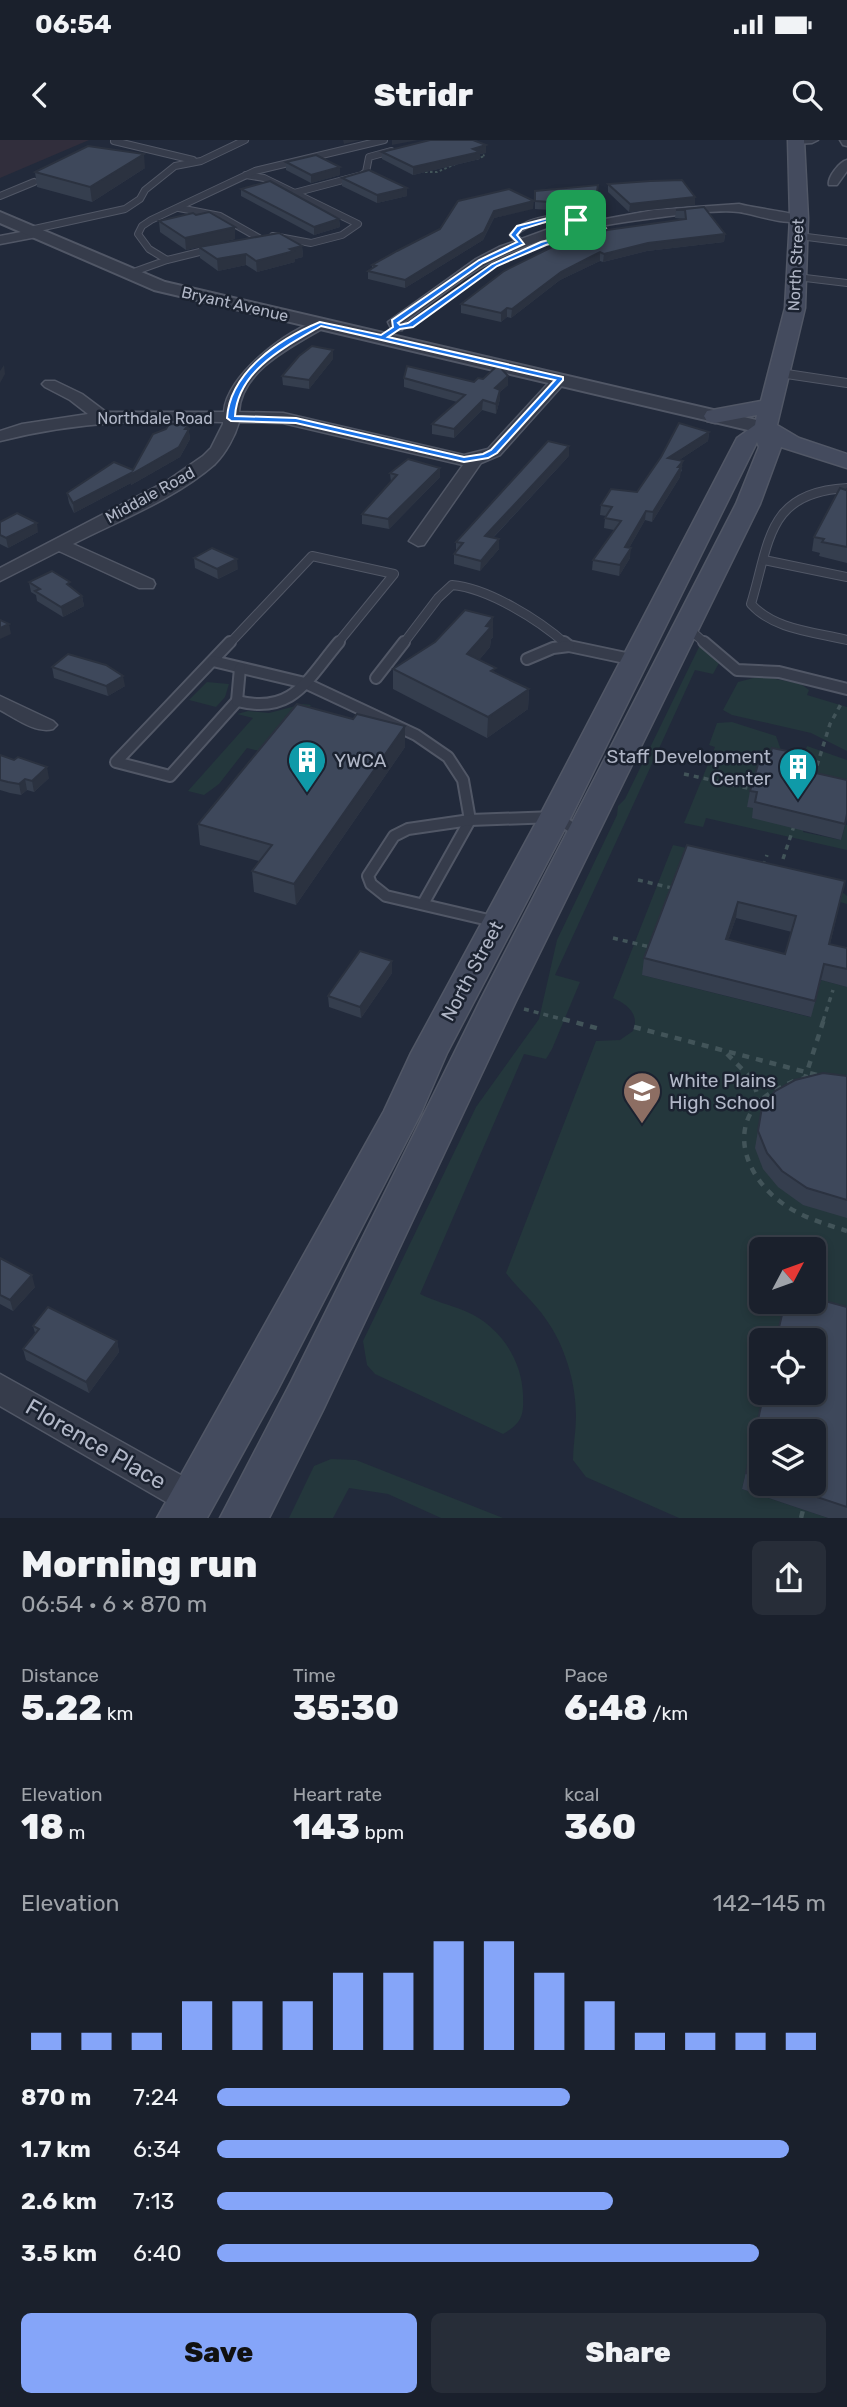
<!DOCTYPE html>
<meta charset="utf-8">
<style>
body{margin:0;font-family:Rubik,sans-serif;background:#272d38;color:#f1f3f6;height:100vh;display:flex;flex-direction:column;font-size:26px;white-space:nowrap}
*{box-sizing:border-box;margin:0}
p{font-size:23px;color:#9fa3a9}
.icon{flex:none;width:38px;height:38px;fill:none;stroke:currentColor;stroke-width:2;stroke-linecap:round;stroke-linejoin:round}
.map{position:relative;height:1378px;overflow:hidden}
.drawer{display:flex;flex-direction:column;background:#1a202c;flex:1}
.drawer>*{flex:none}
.needle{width:46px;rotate:49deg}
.fabs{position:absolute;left:749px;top:1097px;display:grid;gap:14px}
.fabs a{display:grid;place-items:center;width:77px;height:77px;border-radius:10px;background:#1a202c;box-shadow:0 4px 10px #0003,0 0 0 2px #383e48;font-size:35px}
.pin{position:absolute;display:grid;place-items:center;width:60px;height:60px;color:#fff;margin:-30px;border-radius:14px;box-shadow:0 4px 10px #0006}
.round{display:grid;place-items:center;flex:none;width:74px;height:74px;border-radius:10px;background:#272d38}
.head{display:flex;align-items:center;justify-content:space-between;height:119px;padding:0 21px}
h1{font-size:38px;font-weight:800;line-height:52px}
.stats{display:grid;grid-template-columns:repeat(3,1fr);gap:10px;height:119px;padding:7px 21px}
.stats div{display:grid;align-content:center}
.stats b{font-size:35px;font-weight:800}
.stats small{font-size:19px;font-weight:400}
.stats p{font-size:19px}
.chart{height:196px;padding:14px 21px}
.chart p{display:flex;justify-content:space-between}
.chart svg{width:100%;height:126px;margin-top:7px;stroke:#85a5f9;stroke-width:6}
.action{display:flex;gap:14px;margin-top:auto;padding:14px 21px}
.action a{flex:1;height:80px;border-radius:10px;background:#85a5f9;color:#111;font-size:28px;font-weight:800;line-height:80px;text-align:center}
.action a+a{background:#272d38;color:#f1f3f6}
ul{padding:0 21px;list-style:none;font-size:23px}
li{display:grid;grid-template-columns:112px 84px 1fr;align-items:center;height:52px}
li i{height:18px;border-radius:9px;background:#85a5f9}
.status{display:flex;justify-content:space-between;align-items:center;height:49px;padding:0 35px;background:#1a202c;direction:ltr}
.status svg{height:19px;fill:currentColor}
header{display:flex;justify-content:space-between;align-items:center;height:91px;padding:0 21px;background:#1a202c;font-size:32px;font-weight:800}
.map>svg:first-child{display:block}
.medical{fill:#312e3c}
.green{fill:#24373c;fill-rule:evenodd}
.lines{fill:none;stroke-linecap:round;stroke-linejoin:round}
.service-far2-casing{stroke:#515766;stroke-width:8}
.service-far1-casing{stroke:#515766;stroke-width:10}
.service-casing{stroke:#515766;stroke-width:14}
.minor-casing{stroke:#515766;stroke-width:3}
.tertiary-casing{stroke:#515766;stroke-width:4}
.secondary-casing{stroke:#515766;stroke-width:3}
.path-far2{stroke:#425459;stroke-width:2;stroke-dasharray:2.5 2.5;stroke-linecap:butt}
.path-far1{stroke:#425459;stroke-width:3.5;stroke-dasharray:5 5;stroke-linecap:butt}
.path{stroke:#425459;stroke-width:4.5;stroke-dasharray:7 7;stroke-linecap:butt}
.service-far2{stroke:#363c4b;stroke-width:6}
.service-far1{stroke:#363c4b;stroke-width:8}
.service{stroke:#363c4b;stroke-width:10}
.minor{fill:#363c4b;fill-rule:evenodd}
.tertiary{fill:#363c4b;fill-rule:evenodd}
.secondary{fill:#444b5e;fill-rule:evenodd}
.wall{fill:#353e4e;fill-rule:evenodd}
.shaded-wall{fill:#2b3240}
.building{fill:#3e485b;stroke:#2b3240;stroke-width:2;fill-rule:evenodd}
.route{fill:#1a73e8;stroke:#fff;stroke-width:2;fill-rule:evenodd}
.labels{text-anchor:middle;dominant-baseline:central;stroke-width:5;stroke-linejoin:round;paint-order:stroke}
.far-street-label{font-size:16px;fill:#b1b7c7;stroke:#1b2230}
.poi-label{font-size:19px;fill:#b1b7c7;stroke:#1b2230;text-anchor:start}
.street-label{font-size:19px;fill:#b1b7c7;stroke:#1b2230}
.near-street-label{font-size:23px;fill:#b1b7c7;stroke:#1b2230}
</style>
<div class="status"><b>06:54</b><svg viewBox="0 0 49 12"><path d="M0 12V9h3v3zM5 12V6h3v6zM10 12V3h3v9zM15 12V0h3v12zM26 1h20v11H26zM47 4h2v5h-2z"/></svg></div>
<header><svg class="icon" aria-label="back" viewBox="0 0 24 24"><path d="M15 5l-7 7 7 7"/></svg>Stridr<svg class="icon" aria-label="search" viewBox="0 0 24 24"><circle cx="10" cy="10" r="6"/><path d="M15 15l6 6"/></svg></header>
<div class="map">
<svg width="847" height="1378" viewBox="0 0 847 1378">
<rect width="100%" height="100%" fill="#222a3b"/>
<polygon class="medical" points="0,0 89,0 0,38"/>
<g class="green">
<path d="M700,505L717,517L719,523L713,534L695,530L555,835L580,842L552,909L546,919L524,914L420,1154C434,1161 450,1165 465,1171C499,1185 522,1219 523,1255C524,1277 521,1283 503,1294L375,1234L367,1225L363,1201L476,967L539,879L557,800L617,675L618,666L625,659Z"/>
<polygon points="761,536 801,544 809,550 807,555 847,567 847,611 811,593 732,575 723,570 738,542"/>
<polygon points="207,542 229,544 225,557 216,567 189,560"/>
<polygon points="303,564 311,565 272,614 247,608 219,644 204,655 188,651 253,578 237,574 248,571 269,573"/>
<polygon points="732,582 776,596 781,610 747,667 809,669 803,692 841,700 845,685 847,685 847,710 706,678 703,687 684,683 715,607 709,605 717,583"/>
<polygon points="807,606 847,620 847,657 795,645"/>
<path d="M673,705L829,740L847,756V764L840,762L841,758L685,721L642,835L810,877L821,840L847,847V1177L776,1200H761V1253H764L742,1349L828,1378H679L586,1337L573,1320C573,1305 576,1291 576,1276C576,1243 565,1205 545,1178C534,1162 518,1149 506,1133L596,901L620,900L633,891C640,874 627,864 613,858ZM761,1110H814V1162H761Z"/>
<polygon points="331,1319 356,1320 503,1378 441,1378 388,1354 349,1348 333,1378 289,1378 314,1326"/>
</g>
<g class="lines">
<defs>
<g id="service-far2">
<polyline points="114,1 193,20"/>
<polyline points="246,35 264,38 358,84 342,95 311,103 273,96"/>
<polyline points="294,53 362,35 366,32 369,17 391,11"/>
<polyline points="0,56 34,42"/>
<polyline points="179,68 220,76 259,98"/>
<polyline points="30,90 125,69 140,59 145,50 175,26 201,21 245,0"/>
<polyline points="799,96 847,102"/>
<path d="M522,103L513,95C535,73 565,78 593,83"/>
<polyline points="167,120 212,109"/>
<polyline points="128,134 167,120 149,109 138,94 142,86 151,80 255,31 384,0"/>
<polyline points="797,137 847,143"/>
</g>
<g id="service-far1">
<polyline points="780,233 847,243"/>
<path d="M847,348C767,352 770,401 751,464C774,490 815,492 847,500"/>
<polyline points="764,420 847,437"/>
<polyline points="688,488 706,504"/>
<polyline points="229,504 312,416 394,434 337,504"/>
<path d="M403,504L438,458L452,445C488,448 539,480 566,504"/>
</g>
<g id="service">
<polyline points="230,502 116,622 170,636 237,561"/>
<polyline points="564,502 569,506 635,520"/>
<polyline points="704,502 737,530 779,532 847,549"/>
<polyline points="527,519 553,508 569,506"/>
<polyline points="213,521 305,543 416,595 448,617 463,640 470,680 423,764"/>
<polyline points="376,538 404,502"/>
<path d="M237,561C293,575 307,540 339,502"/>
<polyline points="237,561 240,528"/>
<polyline points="497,782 386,756 371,744 368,736 394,696 408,689 470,680 555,677 581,693"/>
</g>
<g id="minor">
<polygon points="791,0 818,0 812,3 796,4"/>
<polygon points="840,0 847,0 847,6 843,5"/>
<path d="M847,20V31L837,45H829C827,38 839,22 847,20Z"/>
<path d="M739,64C753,68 799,73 805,78C792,89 755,74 739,72C717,69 676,75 654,78C605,84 554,93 509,113C471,129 437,159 403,183L402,190H392L388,182L476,119L499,107L546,90L654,70Z"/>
<polygon points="37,89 43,93 42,96 0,104 0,96"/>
<path d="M320,180L325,181L327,184L325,187C293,206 241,230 239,272L283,273L464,315L488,309L555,236H565L568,239L500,315L481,323L424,405L418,406L409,401L463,325L283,283L239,282C235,296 226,313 215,324C175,359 120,380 73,404L153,440L155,444L153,448H139L59,411L0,441V428L167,341L203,316L211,308L223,284V282C141,280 80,281 0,301V291L22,284L88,274L70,260L45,247L42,244L45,241H55L82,254L106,272H224C226,236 287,189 320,180Z"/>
<path d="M0,556L53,581L57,585L53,589C36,594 15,578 0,570Z"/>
<polygon points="0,1234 204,1348 209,1359 204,1370 192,1375 180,1370 0,1266"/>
</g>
<polygon id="tertiary" points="0,72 165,142 765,282 772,284 775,288 772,292 765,294 154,150 0,83"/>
<polygon id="secondary" points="788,0 804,0 808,78 805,168 777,285 799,298 847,314 847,328 781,307 760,364 516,861 323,1270 269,1378 220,1378 291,1242 480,861 736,364 759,307 757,302 571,677 447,913 421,973 277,1251 207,1378 157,1378 384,971 411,913 539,677 737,298 755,285 757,275 715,283 707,281 704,276 707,271 761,261 785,168 790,78"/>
</defs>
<use href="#service-far2" class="service-far2-casing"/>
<use href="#service-far1" class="service-far1-casing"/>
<use href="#service" class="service-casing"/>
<use href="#minor" class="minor-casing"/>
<use href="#tertiary" class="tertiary-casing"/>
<use href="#secondary" class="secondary-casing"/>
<g class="path-far2">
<polyline points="476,19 485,16 483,15"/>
<polyline points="425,32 437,32 458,23"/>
</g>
<g class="path-far1">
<polyline points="684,634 752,649"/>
<polyline points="814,635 830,584 841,564"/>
<polyline points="783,719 794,686"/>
<polyline points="763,726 767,715"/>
<polyline points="638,740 672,748"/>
<polyline points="613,798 650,807"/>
<polyline points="524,869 569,881"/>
<polyline points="823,881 833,850"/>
</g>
<g class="path">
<polyline points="563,879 600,889"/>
<polyline points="634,887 821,936"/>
<polyline points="727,914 753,940 759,961"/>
<polyline points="802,939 805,938 824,879"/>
<path d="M794,941C781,947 767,953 757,964C729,997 751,1041 782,1063C801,1077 825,1084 847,1091"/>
<polyline points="801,1378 803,1370"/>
</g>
<use href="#service-far2" class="service-far2"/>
<use href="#service-far1" class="service-far1"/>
<use href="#service" class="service"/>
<use href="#minor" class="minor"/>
<use href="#tertiary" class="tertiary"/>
<use href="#secondary" class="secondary"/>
</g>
<g class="wall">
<polygon points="382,12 486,13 480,14 480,19 413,35 382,19"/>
<polygon points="286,22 340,35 311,43 286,30"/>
<polygon points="145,28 92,62 37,47 35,32"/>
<polygon points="342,38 407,48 407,56 377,63 342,46"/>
<polygon points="608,44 695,65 629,72 608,52"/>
<polygon points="598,45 594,73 535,69 535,51"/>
<polygon points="241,49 339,79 340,87 314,95 241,56"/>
<polygon points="704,67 725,94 724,102 647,111 603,122 600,121 560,140 511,178 507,177 501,182 461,173 461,164 685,79 675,78 676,70"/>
<polygon points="533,69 494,78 483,100 405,148 368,139 368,131 372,129 372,125 440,89"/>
<polygon points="196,75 235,87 235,99 186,110 160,92 159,81"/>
<polygon points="302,106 303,117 295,119 295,122 257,132 246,125 218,131 200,118 199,107"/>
<polygon points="333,219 309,249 283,245 282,236"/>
<polygon points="404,238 474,242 508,245 500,252 500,259 496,274 482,270 454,298 432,294 432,284 457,262 404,247"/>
<polygon points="188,285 190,299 180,317 131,345 131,343 74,373 69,363 67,353 133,330"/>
<polygon points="709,292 708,301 679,320 682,331 680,332 680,337 652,382 645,380 629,408 630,418 619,436 592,430 593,420 614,390 604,388 605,378 606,376 600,375 601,365 637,352 661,317"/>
<polygon points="569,316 493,398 499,409 480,431 454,424 454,414 456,411 456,402"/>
<polygon points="440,328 440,337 389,389 362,384 362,374 391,342 390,333"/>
<polygon points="847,349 847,423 819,416 820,413 812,411 814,397"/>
<polygon points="0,382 38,392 8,408 0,404"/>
<polygon points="194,418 238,429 218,439 195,428"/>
<polygon points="29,442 71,447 82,456 84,466 63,477 37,461 36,455 31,452"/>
<polygon points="493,477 493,497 491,499 490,507 479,520 496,533 529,549 528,569 487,598 393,549 393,529"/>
<polygon points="52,527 125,546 108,556 54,538"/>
<polygon points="353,579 405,586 405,607 296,765 254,752 252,731 259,721 200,705 198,684"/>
<polygon points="803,614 800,629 847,677 841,700 752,678 753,668 747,667 750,651 768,623"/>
<polygon points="0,615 49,638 34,652 27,650 21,655 10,653 0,650"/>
<path d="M687,705L845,741L830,804L847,808V847L821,840L811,877L642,835L644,818ZM736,778L792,792L785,814L728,800Z"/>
<polygon points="392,821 392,833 361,878 329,867 328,856"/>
<polygon points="847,936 847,1078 803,1065 778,1047 763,1029 755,1008 762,967"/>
<polygon points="0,1118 35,1147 13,1171 0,1164"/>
<path d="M847,1167V1378H828L742,1349L764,1253ZM761,1292L814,1344H761Z"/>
<polygon points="33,1186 117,1201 119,1212 89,1253 26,1220 23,1209 35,1193"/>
</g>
<g class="shaded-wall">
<polygon points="343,0 361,0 344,4"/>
<polygon points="392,0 418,0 392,5"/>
<polygon points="486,5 486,13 480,14 480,19 413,35 413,27"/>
<polygon points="144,14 145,28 92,62 90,47"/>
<polygon points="340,27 340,35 311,43 311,35"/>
<polygon points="407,48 407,56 377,63 377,55"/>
<polygon points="695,57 695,65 629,72 630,64"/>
<polygon points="534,61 533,69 494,78 483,100 405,148 405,140 494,71"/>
<polygon points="339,79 340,87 314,95 314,87"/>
<polygon points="235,87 235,99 186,110 185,98"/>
<polygon points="725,94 724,102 647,111 603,122 604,114 648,103"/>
<polygon points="302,106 303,117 295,119 295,122 257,132 256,121 290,109"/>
<polygon points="600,112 600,121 560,140 511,178 512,169 561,132"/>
<polygon points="246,114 246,125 218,131 217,119"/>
<polygon points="507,168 507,177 501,182 501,173"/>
<polygon points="333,210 333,219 309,249 309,240"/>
<polygon points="4,225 5,234 0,243 0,231"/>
<polygon points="508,236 508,245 500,252 500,259 496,274 495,248"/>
<polygon points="483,260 482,270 454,298 454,289"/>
<polygon points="188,285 190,299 180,317 131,345 131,343 74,373 73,363 131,333 185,289"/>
<polygon points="709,292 708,301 667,328 668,318"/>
<polygon points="569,306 569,316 485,406 485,396"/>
<polygon points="683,321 680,337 652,382 653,372 678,327"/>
<polygon points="440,328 440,337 389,389 388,379"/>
<polygon points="646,371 645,380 624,417 625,407"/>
<polygon points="37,383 38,392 8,408 6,398"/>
<polygon points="499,399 499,409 480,431 481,421"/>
<polygon points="631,408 630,418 619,436 620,425"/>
<polygon points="237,419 238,429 218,439 217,429"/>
<polygon points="82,456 84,466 63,477 61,467"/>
<polygon points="493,477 493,497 491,499 490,507 467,534 467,514 486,486"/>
<polygon points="9,484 11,494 0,499 0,488"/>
<polygon points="123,536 125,546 108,556 106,546"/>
<polygon points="529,549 528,569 487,598 488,577"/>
<polygon points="405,586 405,607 296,765 294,744"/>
<polygon points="47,627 49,638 34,652 32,641"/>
<polygon points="25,639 27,650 21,655 19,644"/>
<polygon points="738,762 736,778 723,816 726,799"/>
<polygon points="392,821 392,833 361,878 360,867"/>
<polygon points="32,1135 35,1147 13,1171 10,1160"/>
<polygon points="117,1201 119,1212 89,1253 86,1242"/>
</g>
<g class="building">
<polygon points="430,0 473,0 486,5 473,9 480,12 413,27 382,12"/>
<polygon points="88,6 144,14 90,47 35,32"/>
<polygon points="316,15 340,27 311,35 286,22"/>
<polygon points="369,30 407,48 377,55 342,38"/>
<polygon points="682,40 695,57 630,64 608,44 650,41"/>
<polygon points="270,41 339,79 314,87 241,49"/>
<polygon points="598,45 595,65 535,61 535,51"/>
<polygon points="509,49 534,61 494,71 484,92 405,140 368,131 376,126 372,125 397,111 440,89 458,61"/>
<polygon points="704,67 725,94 648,103 604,114 600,112 561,132 512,169 507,168 501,173 461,164 504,131 554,106 607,90 686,79 685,70 676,70"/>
<polygon points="209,72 235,87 185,98 159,81 193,73 196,75"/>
<polygon points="279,93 302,106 290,109 294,111 256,121 246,114 217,119 199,107"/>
<polygon points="312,206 333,210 309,240 282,236 299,216"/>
<polygon points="498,225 508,236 495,248 500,250 496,264 483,260 454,289 432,284 465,255 404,238 407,226 474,242 478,238 483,239"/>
<polygon points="679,283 709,292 668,318 683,321 678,327 681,327 653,372 646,371 625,407 631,408 620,425 593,420 621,381 605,378 612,367 601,365 611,349 637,352 661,317"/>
<polygon points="169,284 188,285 185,289 189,289 179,307 130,335 131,333 73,363 67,353 114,322 133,330 153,294 166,289"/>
<polygon points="548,301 569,306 485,396 499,399 481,421 454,414 463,403 456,402"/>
<polygon points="408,319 440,328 388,379 362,374 397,335 390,333"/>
<polygon points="840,348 846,350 847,349 847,407 822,402 824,399 814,397"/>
<polygon points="17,373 37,383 6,398 0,395 0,382"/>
<polygon points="212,408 237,419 217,429 194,418"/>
<polygon points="52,431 70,442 67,444 82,456 61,467 35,451 40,449 29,442"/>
<polygon points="465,470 493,477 486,486 491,487 467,514 496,528 491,531 529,549 488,577 393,529 435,502"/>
<polygon points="0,480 9,484 0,488"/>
<polygon points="68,514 106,525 123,536 106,546 52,527"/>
<polygon points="297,564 353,579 357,574 405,586 294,744 252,731 272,705 198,684"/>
<polygon points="772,608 803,614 798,629 847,640 847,674 845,684 755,662 757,652 750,651 759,621 768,623"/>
<polygon points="0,615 14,620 18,617 47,627 32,641 25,639 19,644 8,642 0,640"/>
<path d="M687,705L845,741L829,804L847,808V829L824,824L815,861L644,818ZM738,762L796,776L785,814L726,799Z"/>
<polygon points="360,811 392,821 360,867 328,856"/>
<polygon points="823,933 847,936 847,1060 807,1048 782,1031 767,1013 758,991 762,967 775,951 795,940"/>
<polygon points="0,1118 32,1135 10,1160 0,1155"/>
<polygon points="814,1158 847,1167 847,1367 778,1344 814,1344 814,1292 761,1292 761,1339 746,1333 764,1253 814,1253 814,1200 776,1200 785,1162 814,1162"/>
<polygon points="48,1167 117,1201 86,1242 23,1209 39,1189 33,1186"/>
</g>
<path class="route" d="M552,77L593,81L605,88L546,105L497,126L413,187L400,189L388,197L563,237V240L497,313L488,318L464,322L296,283L231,281L227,278C230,232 279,199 320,182L381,195L393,187L392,180L479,120L517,102L510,95L517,86ZM552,80L576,82L597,88L541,102L492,124L408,183L400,185L398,183L483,123L524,104L517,95L522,89ZM321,186L555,240L491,310L483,314L464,317L296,278L235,276C238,230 285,207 321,186Z"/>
<defs>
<symbol id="building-pin" viewBox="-11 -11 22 30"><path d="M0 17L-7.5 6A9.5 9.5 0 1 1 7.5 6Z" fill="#0f9aa8" stroke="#1b2230"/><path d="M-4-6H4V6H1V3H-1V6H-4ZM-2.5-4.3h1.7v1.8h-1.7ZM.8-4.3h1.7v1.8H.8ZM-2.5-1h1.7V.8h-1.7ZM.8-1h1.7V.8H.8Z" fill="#fff"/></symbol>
<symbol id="school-pin" viewBox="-11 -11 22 30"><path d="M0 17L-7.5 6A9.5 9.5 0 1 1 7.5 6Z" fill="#8d6e63" stroke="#1b2230"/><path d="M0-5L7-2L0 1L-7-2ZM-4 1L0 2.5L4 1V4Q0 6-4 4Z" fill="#fff"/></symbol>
</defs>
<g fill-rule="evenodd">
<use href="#building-pin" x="285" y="598" width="44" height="60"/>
<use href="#building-pin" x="776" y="605" width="44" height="60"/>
<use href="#school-pin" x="620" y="929" width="44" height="60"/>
</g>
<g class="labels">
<g class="far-street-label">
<text transform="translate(796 125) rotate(-87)">North Street</text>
<text transform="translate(235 164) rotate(13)">Bryant Avenue</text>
<text x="155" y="278">Northdale Road</text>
<text transform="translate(150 355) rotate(-29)">Middale Road</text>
</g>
<g class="poi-label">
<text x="771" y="616" text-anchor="end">Staff Development<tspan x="771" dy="22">Center</tspan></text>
<text x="334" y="620">YWCA</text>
<text x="669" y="940">White Plains<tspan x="669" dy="22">High School</tspan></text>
</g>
<g class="street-label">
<text transform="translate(472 831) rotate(-62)">North Street</text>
</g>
<g class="near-street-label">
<text transform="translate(96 1304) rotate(30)">Florence Place</text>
</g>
</g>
</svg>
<div class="fabs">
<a><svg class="needle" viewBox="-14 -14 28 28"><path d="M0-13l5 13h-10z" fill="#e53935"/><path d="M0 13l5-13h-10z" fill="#9fa3a9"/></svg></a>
<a><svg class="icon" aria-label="locate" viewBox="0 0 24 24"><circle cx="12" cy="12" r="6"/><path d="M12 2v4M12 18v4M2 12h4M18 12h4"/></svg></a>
<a><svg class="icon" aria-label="layers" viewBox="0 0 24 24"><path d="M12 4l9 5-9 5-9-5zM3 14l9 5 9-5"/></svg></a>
</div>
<div class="pin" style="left:576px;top:80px;background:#1e9e55"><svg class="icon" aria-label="arrive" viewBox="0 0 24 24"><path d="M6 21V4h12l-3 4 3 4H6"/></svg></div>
</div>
<section class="drawer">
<div class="head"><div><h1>Morning run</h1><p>06:54 · 6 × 870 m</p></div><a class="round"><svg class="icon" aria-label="share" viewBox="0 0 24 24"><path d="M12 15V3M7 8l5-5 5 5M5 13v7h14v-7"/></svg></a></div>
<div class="stats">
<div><p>Distance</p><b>5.22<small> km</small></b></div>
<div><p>Time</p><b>35:30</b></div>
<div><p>Pace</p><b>6:48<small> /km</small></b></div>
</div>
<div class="stats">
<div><p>Elevation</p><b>18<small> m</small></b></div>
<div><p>Heart rate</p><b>143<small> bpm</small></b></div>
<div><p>kcal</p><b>360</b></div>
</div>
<div class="chart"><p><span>Elevation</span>142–145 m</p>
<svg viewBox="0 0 160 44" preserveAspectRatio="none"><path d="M5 44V38M15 44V38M25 44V38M35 44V27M45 44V27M55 44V27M65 44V17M75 44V17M85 44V6M95 44V6M105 44V17M115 44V27M125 44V38M135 44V38M145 44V38M155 44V38"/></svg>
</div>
<ul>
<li><b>870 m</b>7:24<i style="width:58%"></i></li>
<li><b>1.7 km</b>6:34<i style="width:94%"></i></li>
<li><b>2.6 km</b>7:13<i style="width:65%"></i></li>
<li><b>3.5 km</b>6:40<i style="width:89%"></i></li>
</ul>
<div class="action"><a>Save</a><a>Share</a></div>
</section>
